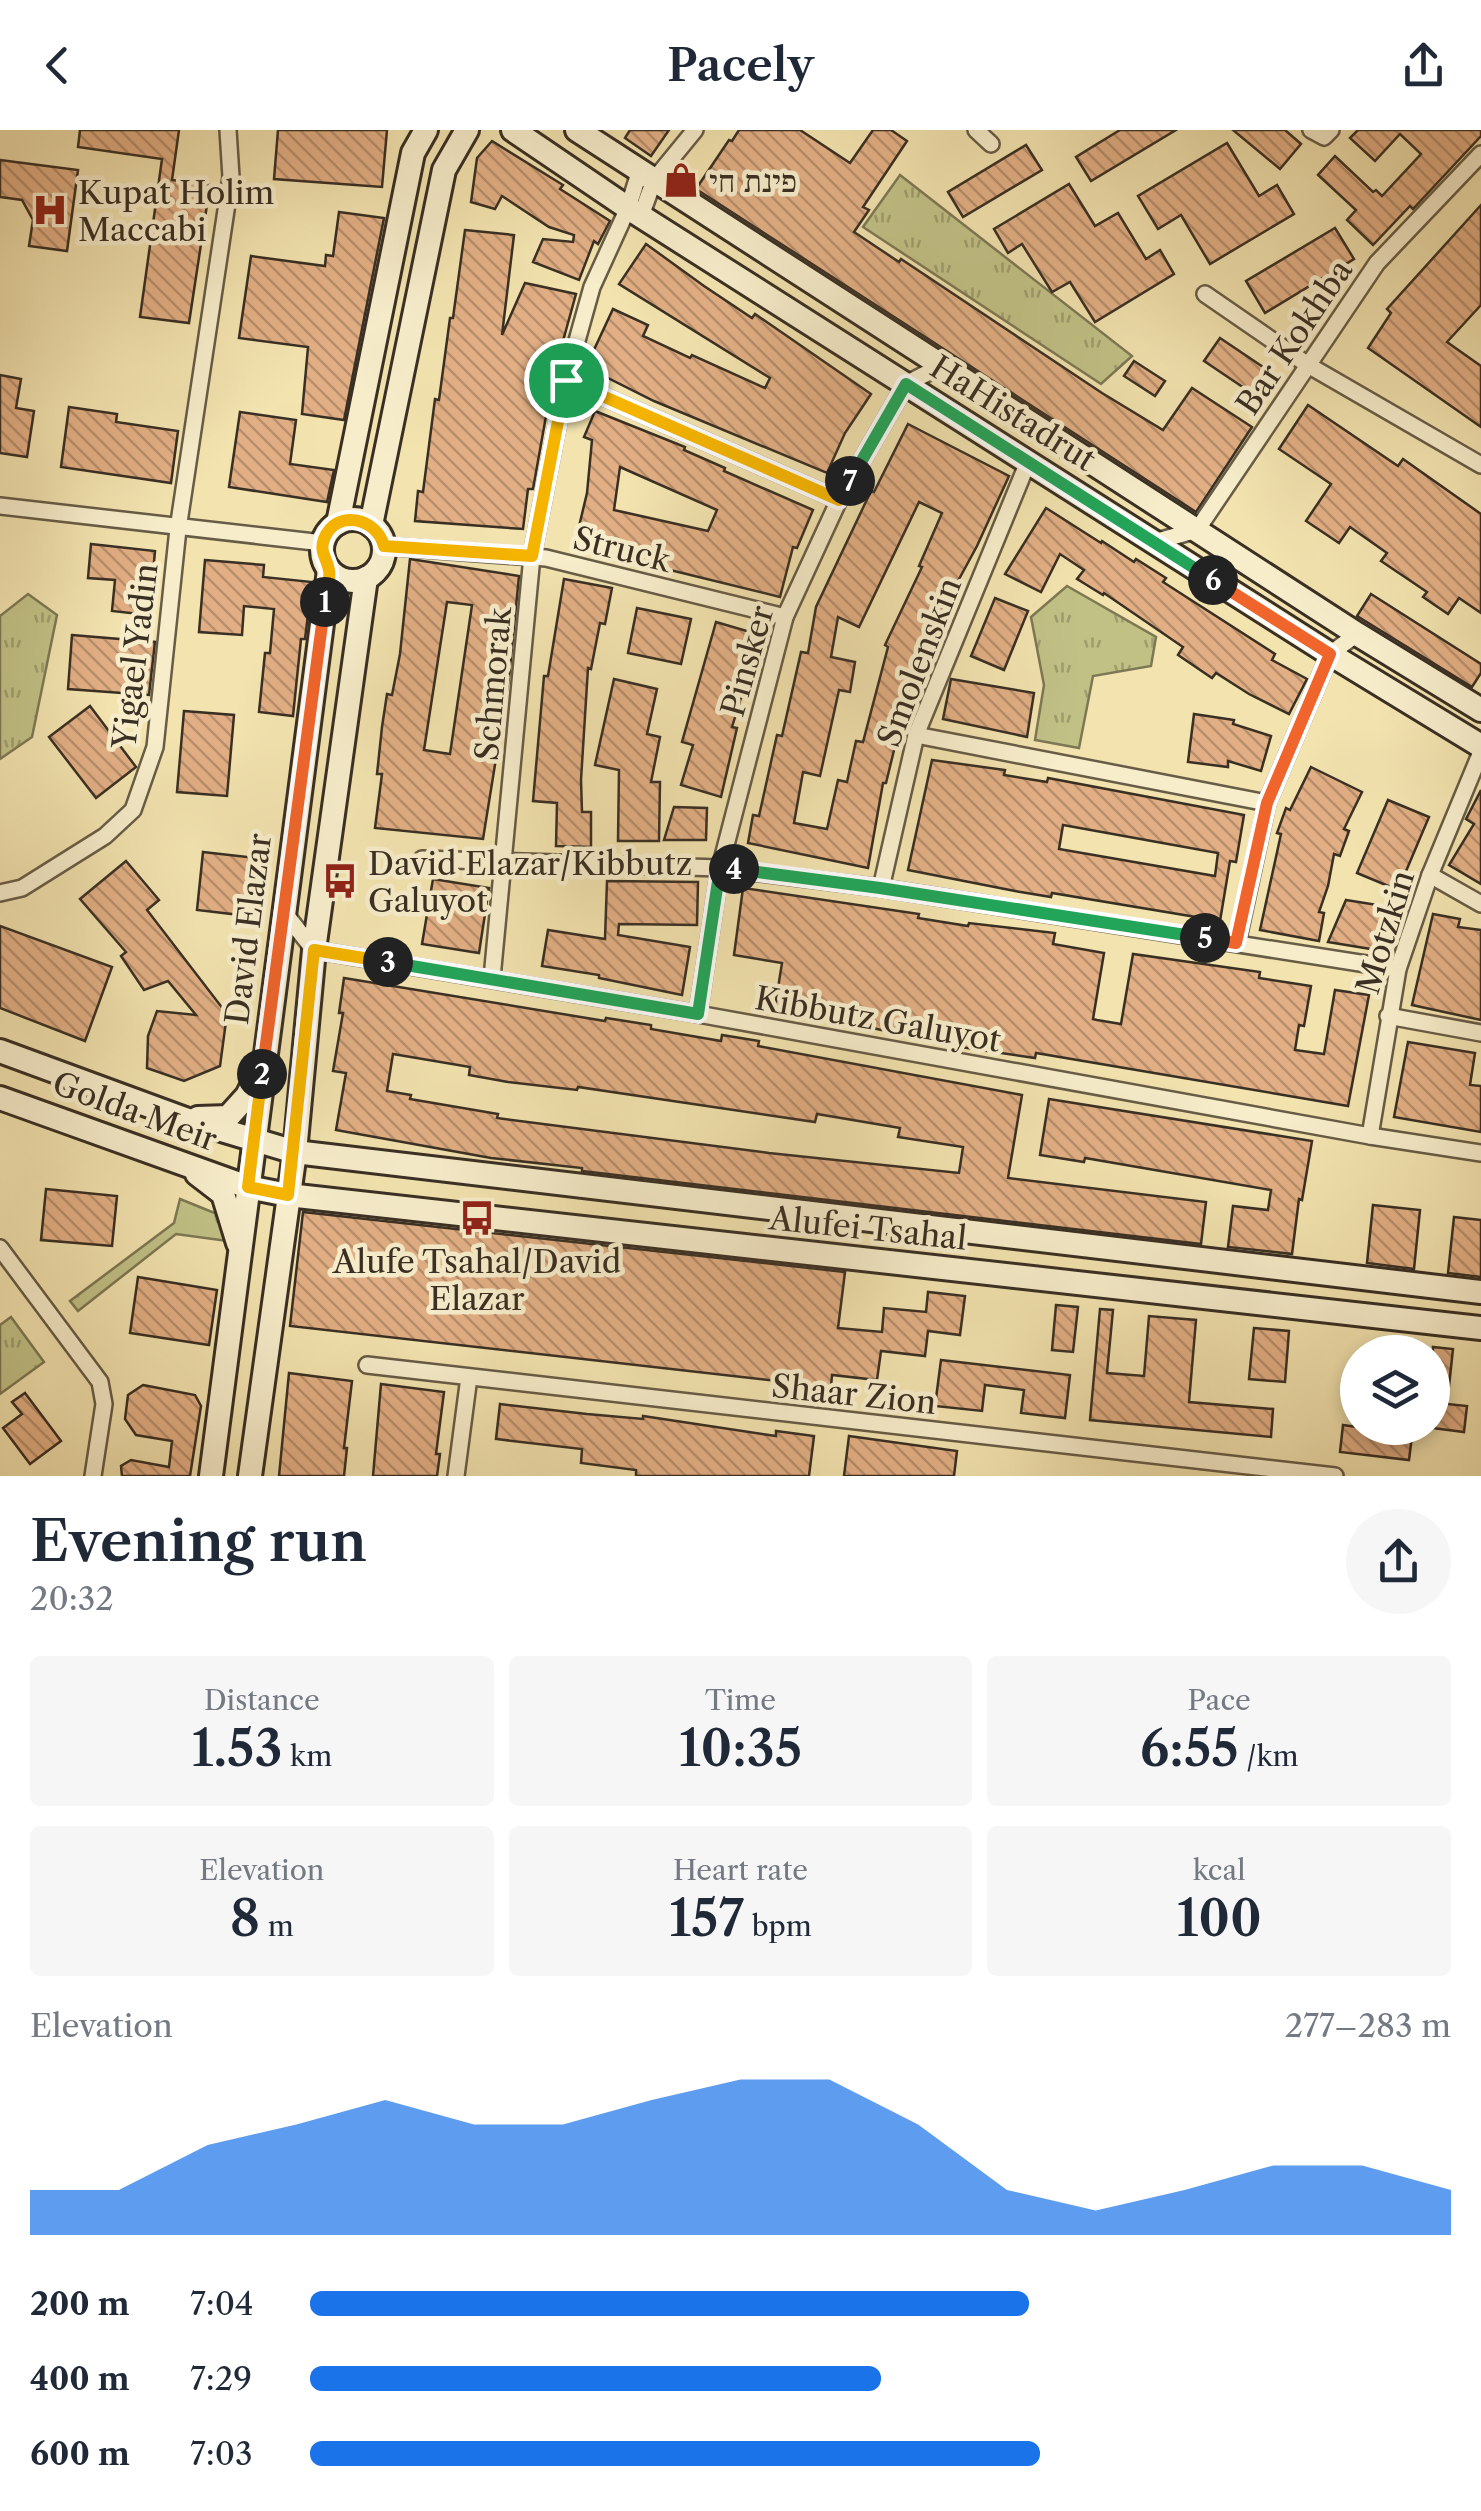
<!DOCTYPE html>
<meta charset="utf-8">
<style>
body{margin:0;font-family:"Libre Caslon Text","Frank Ruhl Libre",serif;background:#f6f6f7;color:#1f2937;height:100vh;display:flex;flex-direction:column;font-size:38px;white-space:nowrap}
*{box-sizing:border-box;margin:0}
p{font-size:32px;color:#747a83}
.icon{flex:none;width:55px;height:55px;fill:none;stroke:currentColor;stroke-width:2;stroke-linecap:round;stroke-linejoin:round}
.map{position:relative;height:1346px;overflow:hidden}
.side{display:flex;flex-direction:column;background:#fff;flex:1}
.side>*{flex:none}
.tools{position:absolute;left:1340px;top:1205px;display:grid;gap:20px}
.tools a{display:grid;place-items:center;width:110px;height:110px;border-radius:50%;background:#fff;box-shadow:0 5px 15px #0003;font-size:50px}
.pin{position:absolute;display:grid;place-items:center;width:85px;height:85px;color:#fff;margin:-42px;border:5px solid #fff;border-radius:50%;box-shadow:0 2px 10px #0007}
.km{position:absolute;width:50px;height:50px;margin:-25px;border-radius:50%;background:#222;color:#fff;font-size:28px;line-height:50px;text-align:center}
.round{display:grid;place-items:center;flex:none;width:105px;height:105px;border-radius:52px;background:#f6f6f7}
.head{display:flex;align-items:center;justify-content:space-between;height:170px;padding:0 30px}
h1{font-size:55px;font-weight:600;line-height:75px}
.stats{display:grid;grid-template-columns:repeat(3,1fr);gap:15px;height:170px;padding:10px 30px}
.stats div{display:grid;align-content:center;border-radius:10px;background:#f6f6f7;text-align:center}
.stats b{font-size:50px;font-weight:600}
.stats small{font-size:28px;font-weight:400}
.stats p{font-size:28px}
.chart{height:280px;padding:20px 30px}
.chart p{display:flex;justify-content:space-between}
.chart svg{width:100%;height:180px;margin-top:10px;fill:#1a73e8;opacity:.7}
ul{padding:0 30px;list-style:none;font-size:32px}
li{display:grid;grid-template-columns:160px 120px 1fr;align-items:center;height:75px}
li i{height:25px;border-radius:12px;background:#1a73e8}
header{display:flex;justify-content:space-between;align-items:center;height:130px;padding:0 30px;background:#fff;font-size:45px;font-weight:600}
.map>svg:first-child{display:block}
.grass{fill:url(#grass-tufts);stroke:#7d7854;stroke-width:2.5}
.building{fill:url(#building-back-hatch);stroke:#392f23;stroke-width:2.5;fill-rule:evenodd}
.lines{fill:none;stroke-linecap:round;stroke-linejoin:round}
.street-casing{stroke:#675c46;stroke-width:20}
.secondary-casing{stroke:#392f23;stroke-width:28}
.street{stroke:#f7edcb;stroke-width:15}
.secondary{stroke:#f7edcb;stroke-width:22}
.split-1-casing{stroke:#fff;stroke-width:20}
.split-2-casing{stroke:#fff;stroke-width:20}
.split-3-casing{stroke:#fff;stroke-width:20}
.split-4-casing{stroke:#fff;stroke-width:20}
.split-5-casing{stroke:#fff;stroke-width:20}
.split-6-casing{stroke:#fff;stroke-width:20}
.split-7-casing{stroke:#fff;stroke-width:20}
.split-8-casing{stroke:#fff;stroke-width:20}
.split-1{stroke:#f5b400;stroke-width:12}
.split-2{stroke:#f0652b;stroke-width:12}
.split-3{stroke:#f5b400;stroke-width:12}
.split-4{stroke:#22a559;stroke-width:12}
.split-5{stroke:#22a559;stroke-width:12}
.split-6{stroke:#f0652b;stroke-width:12}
.split-7{stroke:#22a559;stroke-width:12}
.split-8{stroke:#f5b400;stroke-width:12}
.labels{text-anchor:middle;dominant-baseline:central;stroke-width:9;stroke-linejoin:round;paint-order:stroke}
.poi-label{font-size:32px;fill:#392f23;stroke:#f7edcb;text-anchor:start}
.street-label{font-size:32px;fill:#392f23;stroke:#f7edcb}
</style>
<header><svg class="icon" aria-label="back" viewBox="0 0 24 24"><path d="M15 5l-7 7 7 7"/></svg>Pacely<svg class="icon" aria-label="share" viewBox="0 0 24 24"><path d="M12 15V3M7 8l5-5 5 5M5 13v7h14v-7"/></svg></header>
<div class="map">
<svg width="1481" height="1346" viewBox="0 0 1481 1346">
<defs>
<pattern id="grass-tufts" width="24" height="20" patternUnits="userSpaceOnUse" patternTransform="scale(2.5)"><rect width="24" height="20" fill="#c1c186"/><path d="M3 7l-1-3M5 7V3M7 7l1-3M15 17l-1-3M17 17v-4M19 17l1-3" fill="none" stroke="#9e9d6d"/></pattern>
<pattern id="building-back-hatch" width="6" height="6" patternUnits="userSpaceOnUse" patternTransform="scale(2.5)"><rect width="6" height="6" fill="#e2af84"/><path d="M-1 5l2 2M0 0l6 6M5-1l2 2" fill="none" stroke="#b88f6c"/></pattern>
</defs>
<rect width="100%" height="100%" fill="#f2e3af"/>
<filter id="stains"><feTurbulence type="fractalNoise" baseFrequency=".002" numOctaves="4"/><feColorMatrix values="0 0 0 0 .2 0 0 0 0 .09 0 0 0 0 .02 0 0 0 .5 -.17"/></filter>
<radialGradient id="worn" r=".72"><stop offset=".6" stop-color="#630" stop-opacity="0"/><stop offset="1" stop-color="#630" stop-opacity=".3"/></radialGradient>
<g class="grass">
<polygon points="900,45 1132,226 1101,254 863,97"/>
<polygon points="1067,456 1156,507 1151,536 1093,546 1079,618 1035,610 1044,555 1031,487"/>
<polygon points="28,464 57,485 32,607 0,629 0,486"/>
<polygon points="180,1069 227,1088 235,1112 176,1104 78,1181 70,1171 174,1093"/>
<polygon points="11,1187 44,1232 0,1264 0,1195"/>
</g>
<g class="building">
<polygon points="80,0 179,0 172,50 210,55 189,193 140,187 162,29 78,17"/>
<polygon points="278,0 387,0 382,57 274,49"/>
<polygon points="630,0 669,0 651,26 625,8"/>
<polygon points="739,0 800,0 850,33 873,0 891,0 907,11 863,77 869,80 854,102 899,132 901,129 1102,263 1163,300 1192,258 1252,297 1196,382 696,59 729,10 732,11"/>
<polygon points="1120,0 1176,0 1091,51 1076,27"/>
<polygon points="1233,0 1285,0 1301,14 1280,39"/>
<polygon points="1358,0 1481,0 1481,6 1413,79 1410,76 1373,115 1347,90 1356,80 1318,45 1335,26 1373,62 1376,60 1382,66 1421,24 1400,4 1375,31 1350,8"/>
<polygon points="492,11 563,55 560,59 610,91 598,114 594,111 579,150 533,132 543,109 573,112 574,105 549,97 502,66 495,79 471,72 477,28"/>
<polygon points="1227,13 1259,66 1277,55 1294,84 1210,134 1181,85 1158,99 1138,66"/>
<polygon points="1026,15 1042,40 963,87 948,62"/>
<polygon points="0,30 78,40 67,121 29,116 33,90 22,70 0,67"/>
<polygon points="1069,54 1095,96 1118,83 1146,129 1160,120 1174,144 1095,192 1070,152 1052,162 1022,114 1008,123 994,99"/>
<polygon points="1481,75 1481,175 1447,212 1481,236 1481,297 1368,218 1391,183 1387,179"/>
<polygon points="339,82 384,88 344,290 302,284 308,217 239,208 251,126 325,136 326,125 333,126"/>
<polygon points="1335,98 1354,129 1265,183 1246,151"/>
<polygon points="465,100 514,105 502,205 525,153 576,164 553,247 533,359 528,359 523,399 415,391 418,361 423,362 435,269 439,270 450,188 453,188"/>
<polygon points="646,114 704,156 752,188 755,184 871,264 845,303 827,343 654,271 586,237 613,179 648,195 643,206 690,228 692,225 765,258 770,248 619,154"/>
<polygon points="1220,208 1278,247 1262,270 1204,231"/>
<polygon points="1134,231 1165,251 1155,266 1124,246"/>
<polygon points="0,245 21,249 16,278 34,281 27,327 0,323"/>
<polygon points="1308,275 1398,336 1403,329 1481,384 1481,483 1459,468 1448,484 1423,467 1427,462 1381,431 1387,423 1350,397 1339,413 1306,391 1331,354 1279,319"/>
<polygon points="69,277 117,284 116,292 178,301 171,353 61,337"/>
<path d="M595,281L685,317L684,320L725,338L724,341L813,380L797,418L793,417L780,467L666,439L619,425L620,419L576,409L587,363L592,310L584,307ZM620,337L717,380L708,401L614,380Z"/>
<polygon points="240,282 296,290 290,334 334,340 327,372 229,357"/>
<path d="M908,294L1009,346L977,416L932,499L935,500L919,532L916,530L886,653H883L868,738L748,713L753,685L759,686L777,605L782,606L801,522L808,523L816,477L871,361L874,362ZM919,372L942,383L919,436L922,437L885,515L888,517L863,612L856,611L847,652L838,650L827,699L794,693L803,642L820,646L839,560L850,562L855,532L831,527L838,487L859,497Z"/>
<polygon points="1046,378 1101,413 1102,411 1134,432 1136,429 1166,448 1163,452 1275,524 1272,530 1307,549 1289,584 1249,564 1216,543 1212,548 1178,525 1183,517 1104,463 1103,465 1077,449 1084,440 1060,424 1041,462 1005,444"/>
<polygon points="91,414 155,421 149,485 112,481 115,450 88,448"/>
<path d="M410,429L519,446L509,548L483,709L375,698L382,644H377L382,597L387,564L392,565L400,524ZM447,472L472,475L450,624L424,620Z"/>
<polygon points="205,430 264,435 263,447 312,452 305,509 301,509 293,586 259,582 265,523 270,523 274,479 244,476 242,505 199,502"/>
<polygon points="564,449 612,458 605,494 600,493 591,539 588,538 581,650 582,682 591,682 591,717 556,716 557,673 533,671 544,546 548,546"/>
<polygon points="1371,464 1481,534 1481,543 1472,557 1357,486"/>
<polygon points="995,468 1028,481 1004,540 971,526"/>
<polygon points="637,478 691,489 681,534 628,523"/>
<polygon points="716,492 764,506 754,540 750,539 732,597 737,598 721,667 681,655 693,615 682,612"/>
<polygon points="72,505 155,512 149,565 68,559"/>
<polygon points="614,549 657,559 647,604 660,607 651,652 660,652 659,711 618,711 619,640 595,635"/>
<polygon points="951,549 1034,563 1027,607 943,589"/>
<polygon points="90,576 136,637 96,668 49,607"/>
<polygon points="184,581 234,585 227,666 177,662"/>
<polygon points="1194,584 1234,590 1233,594 1271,606 1261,641 1228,631 1228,637 1188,632"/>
<path d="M932,630L1005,640L1004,645L1047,652L1048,648L1244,685L1236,732L1230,731L1220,791L1052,763L1051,767L1015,761L908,740ZM1063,695L1218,723L1215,746L1059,719Z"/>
<polygon points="1311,637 1362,662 1344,699 1349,701 1340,726 1334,724 1328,756 1319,782 1324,783 1319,811 1260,800 1281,704 1277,703 1286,678 1290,680"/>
<polygon points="1481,660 1481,754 1449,735 1474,694 1466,689"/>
<polygon points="1388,670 1429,687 1398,760 1357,743"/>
<polygon points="674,677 707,678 706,710 664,710"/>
<polygon points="203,722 264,729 257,787 197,780"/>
<polygon points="126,731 159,770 147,780 227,884 220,936 184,951 147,938 148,906 157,881 196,885 168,851 144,860 121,826 126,822 80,769"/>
<polygon points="433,749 489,758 479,823 422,814"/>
<polygon points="607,751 698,752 697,795 619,794 618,805 690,817 682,865 599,848 599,845 542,836 548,800 605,809"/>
<polygon points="743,758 919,784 918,788 968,796 969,793 1055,803 1053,814 1104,823 1093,889 1097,890 1121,894 1133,824 1260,842 1259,848 1311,856 1304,896 1299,895 1295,920 1324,924 1335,860 1369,865 1348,976 1036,923 1035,928 947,915 864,896 865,893 813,885 812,889 774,883 782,833 734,825"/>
<polygon points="1346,770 1390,777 1383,821 1328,812"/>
<polygon points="1433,784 1460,789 1458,797 1481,800 1481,890 1412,875"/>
<polygon points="0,796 112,837 85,911 0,878"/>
<path d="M344,848L605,891L606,888L651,895V899L721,911L722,905L759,911L758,916L1022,965L1008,1048L1206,1072L1201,1114L582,1041V1038L491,1028L336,1000L346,943L333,941L343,883H339ZM393,924L470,937L469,945L508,952L577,960L578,957L815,992L817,984L900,998L898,1007L963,1017L959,1043L769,1023L497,988L498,984L410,969L411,965L387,961Z"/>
<polygon points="1408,912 1475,923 1470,955 1481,956 1481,1002 1394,987"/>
<polygon points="1049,969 1312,1011 1302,1070 1299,1069 1292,1124 1228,1117 1233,1076 1268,1080 1271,1060 1085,1028 1084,1032 1040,1025"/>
<polygon points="46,1059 117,1066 112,1116 41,1110"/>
<polygon points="1373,1075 1420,1080 1414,1139 1367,1133"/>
<polygon points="303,1082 845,1142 838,1198 882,1202 884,1178 926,1182 928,1162 965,1166 960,1205 928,1201 925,1226 881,1221 877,1250 832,1245 831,1257 290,1196"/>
<polygon points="1454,1087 1481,1090 1481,1147 1448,1143"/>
<polygon points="138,1147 217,1160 209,1215 130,1203"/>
<polygon points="1056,1175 1078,1177 1073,1222 1052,1220"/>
<polygon points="1100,1179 1113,1180 1107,1243 1144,1246 1149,1186 1196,1190 1189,1272 1273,1279 1271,1307 1090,1290"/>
<polygon points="1254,1198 1289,1201 1285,1252 1249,1249"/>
<polygon points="1433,1217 1453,1219 1447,1274 1467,1276 1464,1302 1432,1298"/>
<polygon points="941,1230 1070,1245 1065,1288 1021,1283 1024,1260 985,1255 982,1281 935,1276"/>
<polygon points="289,1243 352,1251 344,1318 347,1318 344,1346 279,1346"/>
<polygon points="381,1254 444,1262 436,1324 440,1324 437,1346 373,1346"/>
<polygon points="143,1255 195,1265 201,1276 190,1346 122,1346 121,1336 131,1330 169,1337 172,1311 136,1305 125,1289 128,1265"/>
<polygon points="25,1263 61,1311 30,1334 3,1298 22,1284 12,1272"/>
<polygon points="500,1274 587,1284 643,1289 643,1286 776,1306 776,1301 814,1306 809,1346 636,1346 636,1340 581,1333 582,1319 496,1309"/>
<polygon points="1343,1295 1379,1300 1413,1298 1409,1330 1340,1322"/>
<polygon points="849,1306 957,1321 954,1346 844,1346"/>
</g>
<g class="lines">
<defs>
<g id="street">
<polyline points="976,0 991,14"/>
<polyline points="1311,0 1324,7 1331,0"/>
<polyline points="641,86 654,50 695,0"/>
<polyline points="1205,164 1308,235 1481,335"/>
<polyline points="566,250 839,370"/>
<polyline points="0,376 323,413"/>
<polyline points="1154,412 1197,400 1377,133 1481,24"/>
<polyline points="383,416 546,428 785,487"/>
<polyline points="916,605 1267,673"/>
<polyline points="422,729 720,738 881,758 1398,839"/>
<polyline points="1430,745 1481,774"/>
<polyline points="881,758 916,605 1028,332"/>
<polyline points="0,763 22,758 105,706 133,680 155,617 178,399 231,47 228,0"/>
<polyline points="283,781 314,820 698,884 1370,1006 1481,1023"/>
<polyline points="1237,813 1267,673 1330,524 1357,504"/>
<polyline points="492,848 532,426 566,250 592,157 628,78 640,40"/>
<polyline points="698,884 720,738 785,487 839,370 906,254 941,236"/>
<polyline points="1388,886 1481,903"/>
<polyline points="1370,1006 1398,839 1430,745 1481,622"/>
<polyline points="0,1118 100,1252 104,1274 93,1346"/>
<polyline points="367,1235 1335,1346"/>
<polyline points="456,1346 469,1247"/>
</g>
<g id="secondary">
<polyline points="513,0 628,78 1330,524 1481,616"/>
<polyline points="577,0 1357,504 1481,580"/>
<circle cx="353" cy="420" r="31"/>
<polyline points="338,393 413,23 426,0"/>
<polyline points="371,395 444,40 467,0"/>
<polyline points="0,921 185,989 295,1022 1481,1162"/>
<polyline points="0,968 248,1057 288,1065 1481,1198"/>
<polyline points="198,988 228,987 247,966 256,948"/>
<polyline points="197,1044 223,1064 238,1113"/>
<polyline points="211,1346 329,440"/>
<polyline points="250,1346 295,1022 314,820 366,448"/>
</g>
</defs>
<use href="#street" class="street-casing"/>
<use href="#secondary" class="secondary-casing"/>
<use href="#street" class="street"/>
<use href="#secondary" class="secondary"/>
</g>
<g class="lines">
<defs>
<path id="split-1" d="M325,472C326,463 331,448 329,440C327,428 319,422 324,409C336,378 377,388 384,416L532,426L566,250"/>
<polyline id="split-2" points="262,944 325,472"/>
<polyline id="split-3" points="262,944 248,1057 288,1065 314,820 388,832"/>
<polyline id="split-4" points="388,832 698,884 720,738 734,739"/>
<polyline id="split-5" points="734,739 880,758 1205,808"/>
<polyline id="split-6" points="1205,808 1236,813 1267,673 1330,524 1213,450"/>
<polyline id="split-7" points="850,351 906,254 1213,450"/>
<polyline id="split-8" points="566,250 839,370 850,351"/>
</defs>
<use href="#split-1" class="split-1-casing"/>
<use href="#split-2" class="split-2-casing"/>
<use href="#split-3" class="split-3-casing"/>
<use href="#split-4" class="split-4-casing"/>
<use href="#split-5" class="split-5-casing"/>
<use href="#split-6" class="split-6-casing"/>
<use href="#split-7" class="split-7-casing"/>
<use href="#split-8" class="split-8-casing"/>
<use href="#split-1" class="split-1"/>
<use href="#split-2" class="split-2"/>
<use href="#split-3" class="split-3"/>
<use href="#split-4" class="split-4"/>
<use href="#split-5" class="split-5"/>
<use href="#split-6" class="split-6"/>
<use href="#split-7" class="split-7"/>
<use href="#split-8" class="split-8"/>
</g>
<defs>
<symbol id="shop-bare" viewBox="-9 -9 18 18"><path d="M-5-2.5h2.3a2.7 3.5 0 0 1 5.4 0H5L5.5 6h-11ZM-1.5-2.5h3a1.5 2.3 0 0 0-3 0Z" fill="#8f2418" stroke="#f7edcb" stroke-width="2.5" paint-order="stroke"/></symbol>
<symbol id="hospital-bare" viewBox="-9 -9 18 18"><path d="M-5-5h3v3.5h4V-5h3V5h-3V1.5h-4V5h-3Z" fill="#8f2418" stroke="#f7edcb" stroke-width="2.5" paint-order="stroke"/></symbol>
<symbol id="bus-bare" viewBox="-9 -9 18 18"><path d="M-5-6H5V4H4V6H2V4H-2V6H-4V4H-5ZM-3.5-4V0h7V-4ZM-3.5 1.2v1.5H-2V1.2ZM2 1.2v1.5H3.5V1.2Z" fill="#8f2418" stroke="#f7edcb" stroke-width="2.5" paint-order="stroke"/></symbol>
</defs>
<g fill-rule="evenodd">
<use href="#shop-bare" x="656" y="25" width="50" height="50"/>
<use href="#hospital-bare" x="25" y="55" width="50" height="50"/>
<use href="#bus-bare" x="315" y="726" width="50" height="50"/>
<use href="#bus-bare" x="452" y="1063" width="50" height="50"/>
</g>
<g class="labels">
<g class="poi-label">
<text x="709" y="50">פינת חי</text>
<text x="78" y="62">Kupat Holim<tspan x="78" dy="37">Maccabi</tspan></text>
<text x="368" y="733">David Elazar/Kibbutz<tspan x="368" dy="37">Galuyot</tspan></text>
<text x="477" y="1131" text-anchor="middle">Alufe Tsahal/David<tspan x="477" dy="37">Elazar</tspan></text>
</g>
<g class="street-label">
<text transform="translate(1294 207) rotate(-56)">Bar Kokhba</text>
<text transform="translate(1013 283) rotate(32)">HaHistadrut</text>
<text transform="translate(622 419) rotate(14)">Struck</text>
<text transform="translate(135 526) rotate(-83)">Yigael Yadin</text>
<text transform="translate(747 531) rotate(-74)">Pinsker</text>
<text transform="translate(919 532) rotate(-69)">Smolenskin</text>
<text transform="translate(493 554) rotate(-85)">Schmorak</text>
<text transform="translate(248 799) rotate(-83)">David Elazar</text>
<text transform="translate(1385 802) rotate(-73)">Motzkin</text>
<text transform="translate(878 889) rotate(10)">Kibbutz Galuyot</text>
<text transform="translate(135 981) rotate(20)">Golda Meir</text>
<text transform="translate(868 1098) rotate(6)">Alufei Tsahal</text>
<text transform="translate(854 1264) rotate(6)">Shaar Zion</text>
</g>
</g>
<rect width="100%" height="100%" filter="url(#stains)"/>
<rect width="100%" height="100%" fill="url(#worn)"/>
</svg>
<div class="tools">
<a><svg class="icon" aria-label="layers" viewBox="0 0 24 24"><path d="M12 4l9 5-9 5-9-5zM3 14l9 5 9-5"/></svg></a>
</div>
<div class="pin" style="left:566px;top:250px;background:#1e9e55"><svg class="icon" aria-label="arrive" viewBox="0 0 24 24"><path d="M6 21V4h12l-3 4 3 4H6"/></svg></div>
<b class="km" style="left:325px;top:472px">1</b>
<b class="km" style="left:262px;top:944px">2</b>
<b class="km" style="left:388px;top:832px">3</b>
<b class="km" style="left:734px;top:739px">4</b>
<b class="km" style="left:1205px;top:808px">5</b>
<b class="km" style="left:1213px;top:450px">6</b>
<b class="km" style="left:850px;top:351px">7</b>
</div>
<section class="side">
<div class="head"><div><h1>Evening run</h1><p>20:32</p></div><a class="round"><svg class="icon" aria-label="share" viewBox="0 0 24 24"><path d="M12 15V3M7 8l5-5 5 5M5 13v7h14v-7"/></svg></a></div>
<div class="stats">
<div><p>Distance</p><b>1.53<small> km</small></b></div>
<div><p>Time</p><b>10:35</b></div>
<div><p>Pace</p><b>6:55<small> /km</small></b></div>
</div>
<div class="stats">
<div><p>Elevation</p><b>8<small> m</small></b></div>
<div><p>Heart rate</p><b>157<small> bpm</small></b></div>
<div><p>kcal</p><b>100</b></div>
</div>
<div class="chart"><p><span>Elevation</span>277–283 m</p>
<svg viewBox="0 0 160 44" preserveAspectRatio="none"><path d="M0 44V33L10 33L20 22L30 17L40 11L50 17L60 17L70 11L80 6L90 6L100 17L110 33L120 38L130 33L140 27L150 27L160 33V44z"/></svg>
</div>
<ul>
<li><b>200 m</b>7:04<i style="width:63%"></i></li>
<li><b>400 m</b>7:29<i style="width:50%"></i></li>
<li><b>600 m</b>7:03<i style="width:64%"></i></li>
</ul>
</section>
